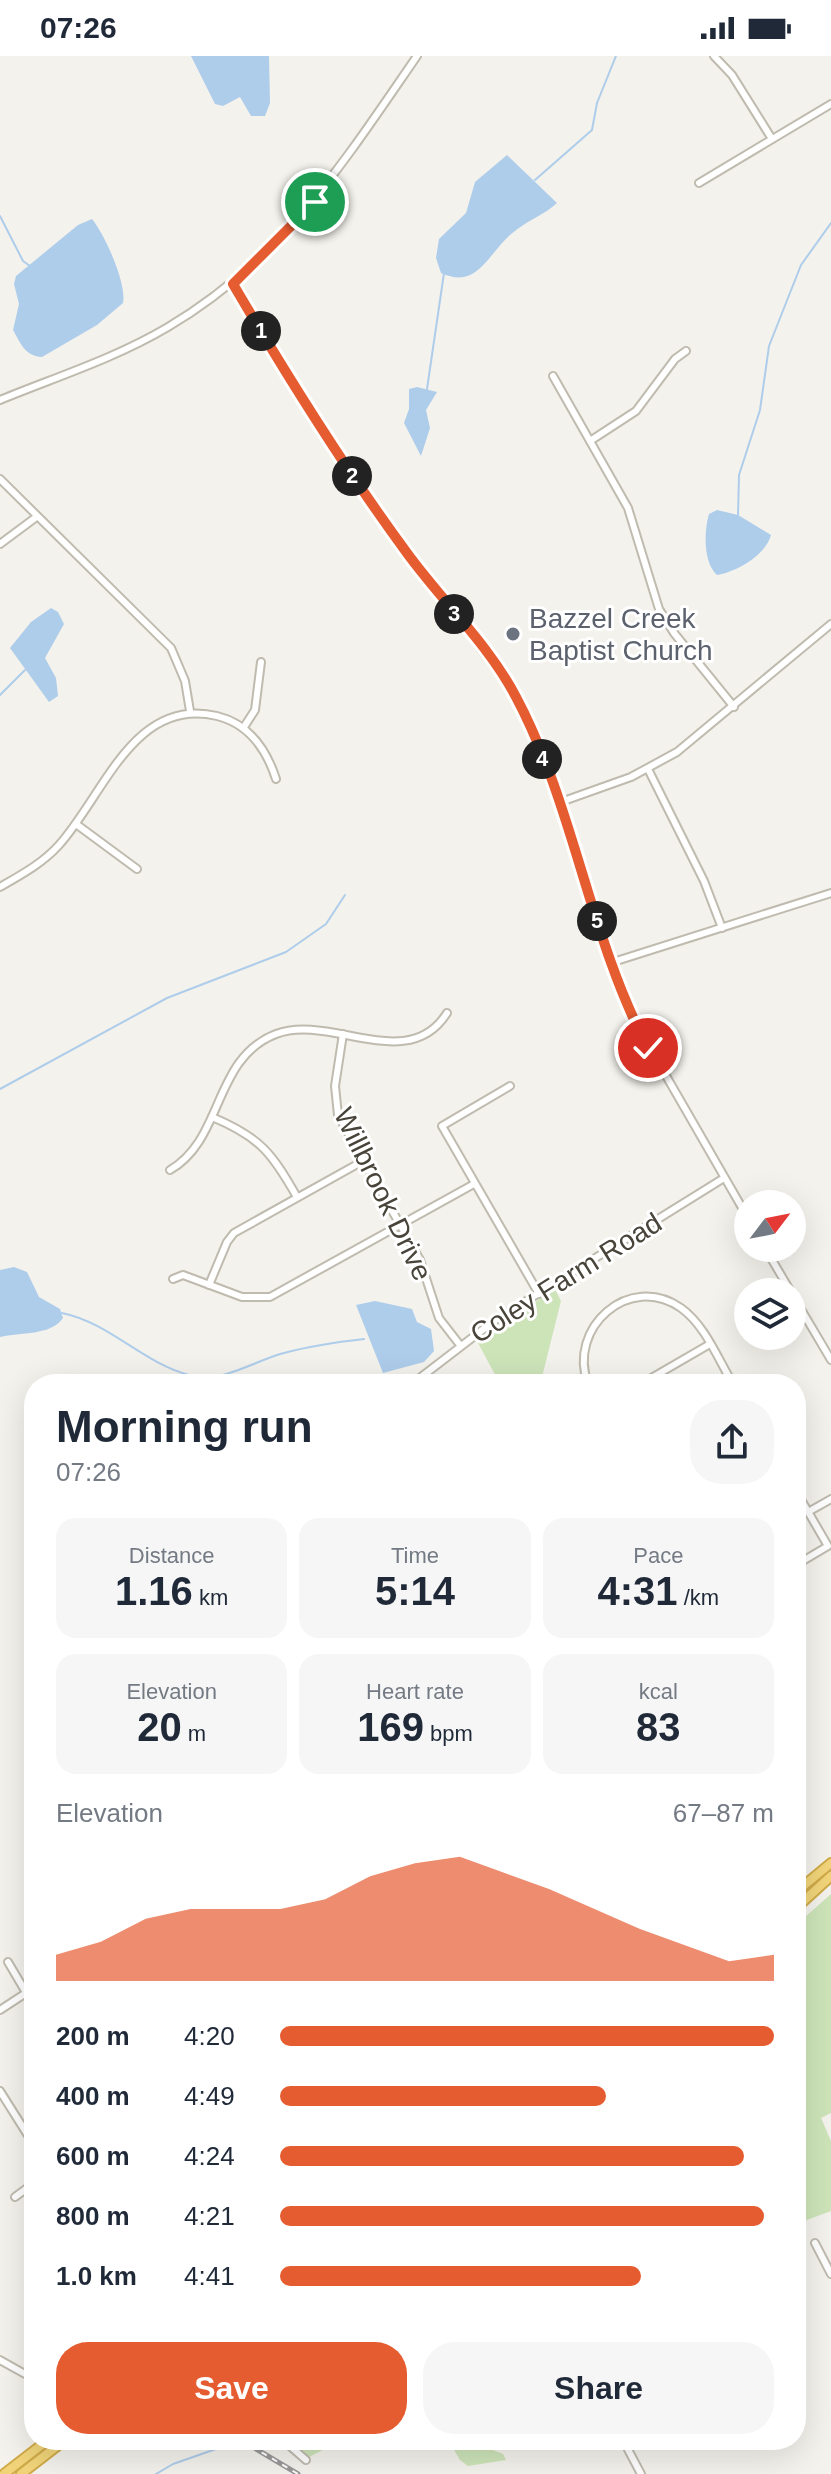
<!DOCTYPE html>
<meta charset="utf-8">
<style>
body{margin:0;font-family:Helvetica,sans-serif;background:#f6f6f7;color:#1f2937;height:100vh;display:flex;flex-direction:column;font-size:30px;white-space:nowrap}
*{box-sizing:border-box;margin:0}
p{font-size:26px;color:#747a83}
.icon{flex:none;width:44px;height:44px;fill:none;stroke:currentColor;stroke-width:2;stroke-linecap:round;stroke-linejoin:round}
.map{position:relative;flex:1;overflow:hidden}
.panel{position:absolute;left:24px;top:1318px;width:782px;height:1076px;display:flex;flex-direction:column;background:#fff;border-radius:32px;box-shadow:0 8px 32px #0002}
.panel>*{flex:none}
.needle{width:52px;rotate:58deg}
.controls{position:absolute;left:734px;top:1134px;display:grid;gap:16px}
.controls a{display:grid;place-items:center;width:72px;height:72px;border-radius:50%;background:#fff;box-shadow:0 8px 32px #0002;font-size:40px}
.pin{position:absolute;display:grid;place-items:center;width:68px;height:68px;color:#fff;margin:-34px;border:4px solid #fff;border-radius:50%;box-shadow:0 2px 8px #0007}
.km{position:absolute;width:40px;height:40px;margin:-20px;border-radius:50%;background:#222;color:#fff;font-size:22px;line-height:40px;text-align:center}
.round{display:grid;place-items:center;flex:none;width:84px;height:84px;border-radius:32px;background:#f6f6f7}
.summary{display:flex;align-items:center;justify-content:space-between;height:136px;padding:0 32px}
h1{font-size:44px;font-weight:700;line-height:60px}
.stats{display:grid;grid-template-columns:repeat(3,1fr);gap:12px;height:136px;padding:8px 32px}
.stats div{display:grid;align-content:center;border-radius:20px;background:#f6f6f7;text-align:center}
.stats b{font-size:40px;font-weight:700}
.stats small{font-size:22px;font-weight:400}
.stats p{font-size:22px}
.chart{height:224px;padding:16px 32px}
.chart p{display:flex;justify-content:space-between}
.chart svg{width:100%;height:144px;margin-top:8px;fill:#e65c31;opacity:.7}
.primary-button{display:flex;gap:16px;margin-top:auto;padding:16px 32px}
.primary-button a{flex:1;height:92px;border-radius:32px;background:#e65c31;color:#fff;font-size:32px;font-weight:700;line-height:92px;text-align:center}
.primary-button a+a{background:#f6f6f7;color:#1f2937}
ul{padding:0 32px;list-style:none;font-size:26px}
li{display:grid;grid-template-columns:128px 96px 1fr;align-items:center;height:60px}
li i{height:20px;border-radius:10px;background:#e65c31}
.status{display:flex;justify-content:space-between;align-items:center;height:56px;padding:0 40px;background:#fff;direction:ltr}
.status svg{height:22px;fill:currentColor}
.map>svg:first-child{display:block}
.green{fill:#cde4b9}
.water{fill:#aecdeb}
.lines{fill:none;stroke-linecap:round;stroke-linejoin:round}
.stream{stroke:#aecdeb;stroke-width:2}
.minor-casing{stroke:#bfbbaf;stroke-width:10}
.highway-casing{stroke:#d0ab4a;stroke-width:12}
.minor{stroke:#fff;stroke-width:6}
.highway{stroke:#f1d47a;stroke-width:8}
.rail-casing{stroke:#999;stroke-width:5}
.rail{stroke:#fff;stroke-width:2;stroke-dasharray:6;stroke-linecap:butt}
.route-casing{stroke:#fff;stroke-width:16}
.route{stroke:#e65c31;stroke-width:10}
.worship-dot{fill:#6b7280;stroke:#fff;stroke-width:3}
.labels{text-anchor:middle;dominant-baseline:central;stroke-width:6;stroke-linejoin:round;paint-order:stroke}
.worship-label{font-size:28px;fill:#5b616d;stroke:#fff;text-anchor:start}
.street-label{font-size:28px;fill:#48443a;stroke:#fff}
</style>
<div class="status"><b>07:26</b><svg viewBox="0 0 49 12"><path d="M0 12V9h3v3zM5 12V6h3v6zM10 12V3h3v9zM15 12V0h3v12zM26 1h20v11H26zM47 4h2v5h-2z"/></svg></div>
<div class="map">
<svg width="831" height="2418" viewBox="0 0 831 2418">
<rect width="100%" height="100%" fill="#f4f2ec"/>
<g class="green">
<polygon points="555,1233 561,1245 542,1321 546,1328 500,1328 477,1285"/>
<polygon points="831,1838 831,2057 821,2062 831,2085 831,2155 796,2168 796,1869"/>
<polygon points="291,2384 343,2384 309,2401"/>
<polygon points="448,2384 488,2384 493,2394 503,2398 506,2404 468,2410 460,2404"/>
</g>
<g class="water">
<polygon points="191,0 269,0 270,47 265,60 251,60 240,41 223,50 215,48"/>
<path d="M507,99L557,147C544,159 528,164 515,175C489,193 480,235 441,217L436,202L439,183L466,157L475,126Z"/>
<path d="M92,163C105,179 127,228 123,247L97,269L42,301C25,300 21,288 13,274L19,248L14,228L16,220L78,169Z"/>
<polygon points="417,331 437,336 426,354 430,372 421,400 404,367 409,353 409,333"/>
<path d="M717,454L738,459L771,479C766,499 736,516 717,519C703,507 704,475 709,458Z"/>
<polygon points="51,552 58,556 64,568 45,602 56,622 58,640 49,646 10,592 31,566"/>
<path d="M14,1211L27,1216L39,1241L60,1253L63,1262C51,1280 20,1276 0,1281V1214Z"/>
<polygon points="375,1245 412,1253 417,1266 431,1273 434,1295 424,1306 383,1317 356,1249"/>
</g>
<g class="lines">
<g class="stream">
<polyline points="535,124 592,74 597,47 616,0"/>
<polyline points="0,160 23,205 30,210"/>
<polyline points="427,333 444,217"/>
<polyline points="738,460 739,419 760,354 769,290 801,209 831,167"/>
<polyline points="0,639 25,614"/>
<polyline points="0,1033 167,942 286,896 326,868 345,839"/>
<path d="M62,1257C110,1267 143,1307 189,1319C223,1328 253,1305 284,1297C310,1290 337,1286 364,1283"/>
<polyline points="156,2418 173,2408 216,2393 221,2384"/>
</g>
<defs>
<g id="minor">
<polyline points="714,0 732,19 772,83"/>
<polyline points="699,127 831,48"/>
<polyline points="233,228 340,404 517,641 558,747 627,952 748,1162"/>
<polyline points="553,320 628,452 659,553 674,577 734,651"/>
<path d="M0,344C56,321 116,302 168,271C282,204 344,106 417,0"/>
<polyline points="590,385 636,355 675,303 686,295"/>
<polyline points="0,423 171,592 185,625 190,655"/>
<polyline points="0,488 35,462"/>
<polyline points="244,671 255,654 261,606"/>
<polyline points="648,713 704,825 722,872"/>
<polyline points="558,747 631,721 677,696 831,568"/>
<polyline points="76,768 137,813"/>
<path d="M0,831C21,819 43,807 59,789C104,739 134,640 217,660C249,668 266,692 276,723"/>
<polyline points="610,907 831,837"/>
<polyline points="343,978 335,1030 338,1059 420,1204 439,1262 460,1289"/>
<polyline points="510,1030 442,1070 539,1238"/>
<path d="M212,1061C260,1081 272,1097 297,1141"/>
<path d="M170,1114C224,1083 213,1002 276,978C330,957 408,1019 447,957"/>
<polyline points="765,1192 791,1236"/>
<polyline points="173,1223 183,1219 242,1241 270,1241 474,1128"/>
<polyline points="209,1229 227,1186 234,1177 363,1105"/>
<polyline points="792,1238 831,1304"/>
<polyline points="412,1328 494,1265 724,1122"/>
<path d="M588,1328C567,1272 629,1216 681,1252C705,1269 718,1303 733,1328"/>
<polyline points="641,1328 710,1288"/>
<polyline points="796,1435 828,1490 796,1509"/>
<polyline points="808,1456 831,1443"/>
<polyline points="8,1906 34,1950"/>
<polyline points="0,1954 26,1937"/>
<polyline points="0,2035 34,2089"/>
<polyline points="15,2141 34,2127"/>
<polyline points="815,2187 831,2218"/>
<polyline points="0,2304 25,2318"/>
<polyline points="283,2384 306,2404"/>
<polyline points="623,2384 641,2418"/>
</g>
<g id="highway">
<polyline points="796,1836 831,1807"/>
<polyline points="796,1852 831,1820"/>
<polyline points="4,2418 48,2384"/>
<polyline points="21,2418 65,2384"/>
</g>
</defs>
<use href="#minor" class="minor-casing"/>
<use href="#highway" class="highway-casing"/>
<use href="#minor" class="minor"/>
<use href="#highway" class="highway"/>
<defs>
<polyline id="rail" points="241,2384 298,2418"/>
</defs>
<use href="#rail" class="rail-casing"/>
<use href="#rail" class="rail"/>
</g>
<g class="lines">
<defs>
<path id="route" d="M315,146L233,228C287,320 343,410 407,497C442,545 489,589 516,641C575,752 589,881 648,992"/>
</defs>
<use href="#route" class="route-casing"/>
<use href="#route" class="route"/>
</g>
<circle class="worship-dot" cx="513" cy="578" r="8"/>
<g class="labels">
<g class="worship-label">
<text x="529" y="562">Bazzel Creek<tspan x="529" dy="32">Baptist Church</tspan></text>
</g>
<g class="street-label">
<text transform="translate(383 1138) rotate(64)">Willbrook Drive</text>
<text transform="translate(566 1222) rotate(-32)">Coley Farm Road</text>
</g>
</g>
</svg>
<div class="controls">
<a><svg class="needle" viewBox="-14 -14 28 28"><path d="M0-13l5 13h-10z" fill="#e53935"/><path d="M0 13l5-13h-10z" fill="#747a83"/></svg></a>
<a><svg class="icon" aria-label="layers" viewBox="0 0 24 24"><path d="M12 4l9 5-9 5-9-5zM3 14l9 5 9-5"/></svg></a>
</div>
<div class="pin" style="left:315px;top:146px;background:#1e9e55"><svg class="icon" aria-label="arrive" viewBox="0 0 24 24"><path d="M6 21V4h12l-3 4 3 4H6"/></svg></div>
<div class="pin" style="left:648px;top:992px;background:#d93025"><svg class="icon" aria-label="check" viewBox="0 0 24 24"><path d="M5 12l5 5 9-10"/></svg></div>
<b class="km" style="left:261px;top:275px">1</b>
<b class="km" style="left:352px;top:420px">2</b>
<b class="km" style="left:454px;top:558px">3</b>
<b class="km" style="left:542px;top:703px">4</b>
<b class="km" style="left:597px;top:865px">5</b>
<section class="panel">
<div class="summary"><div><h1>Morning run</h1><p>07:26</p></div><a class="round"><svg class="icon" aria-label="share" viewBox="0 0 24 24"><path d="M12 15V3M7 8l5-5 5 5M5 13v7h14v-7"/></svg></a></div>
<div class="stats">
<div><p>Distance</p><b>1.16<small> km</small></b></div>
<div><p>Time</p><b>5:14</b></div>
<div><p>Pace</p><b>4:31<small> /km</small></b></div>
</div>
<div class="stats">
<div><p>Elevation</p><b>20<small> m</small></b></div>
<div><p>Heart rate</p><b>169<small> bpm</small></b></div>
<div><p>kcal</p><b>83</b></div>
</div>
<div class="chart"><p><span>Elevation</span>67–87 m</p>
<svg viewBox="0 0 160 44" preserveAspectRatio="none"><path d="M0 44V36L10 32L20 25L30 22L40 22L50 22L60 19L70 12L80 8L90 6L100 11L110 16L120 22L130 28L140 33L150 38L160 36V44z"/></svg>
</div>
<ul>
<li><b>200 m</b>4:20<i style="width:100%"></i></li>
<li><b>400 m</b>4:49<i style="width:66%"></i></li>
<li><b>600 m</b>4:24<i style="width:94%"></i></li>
<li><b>800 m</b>4:21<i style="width:98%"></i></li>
<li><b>1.0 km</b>4:41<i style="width:73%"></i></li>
</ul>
<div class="primary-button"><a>Save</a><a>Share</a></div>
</section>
</div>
